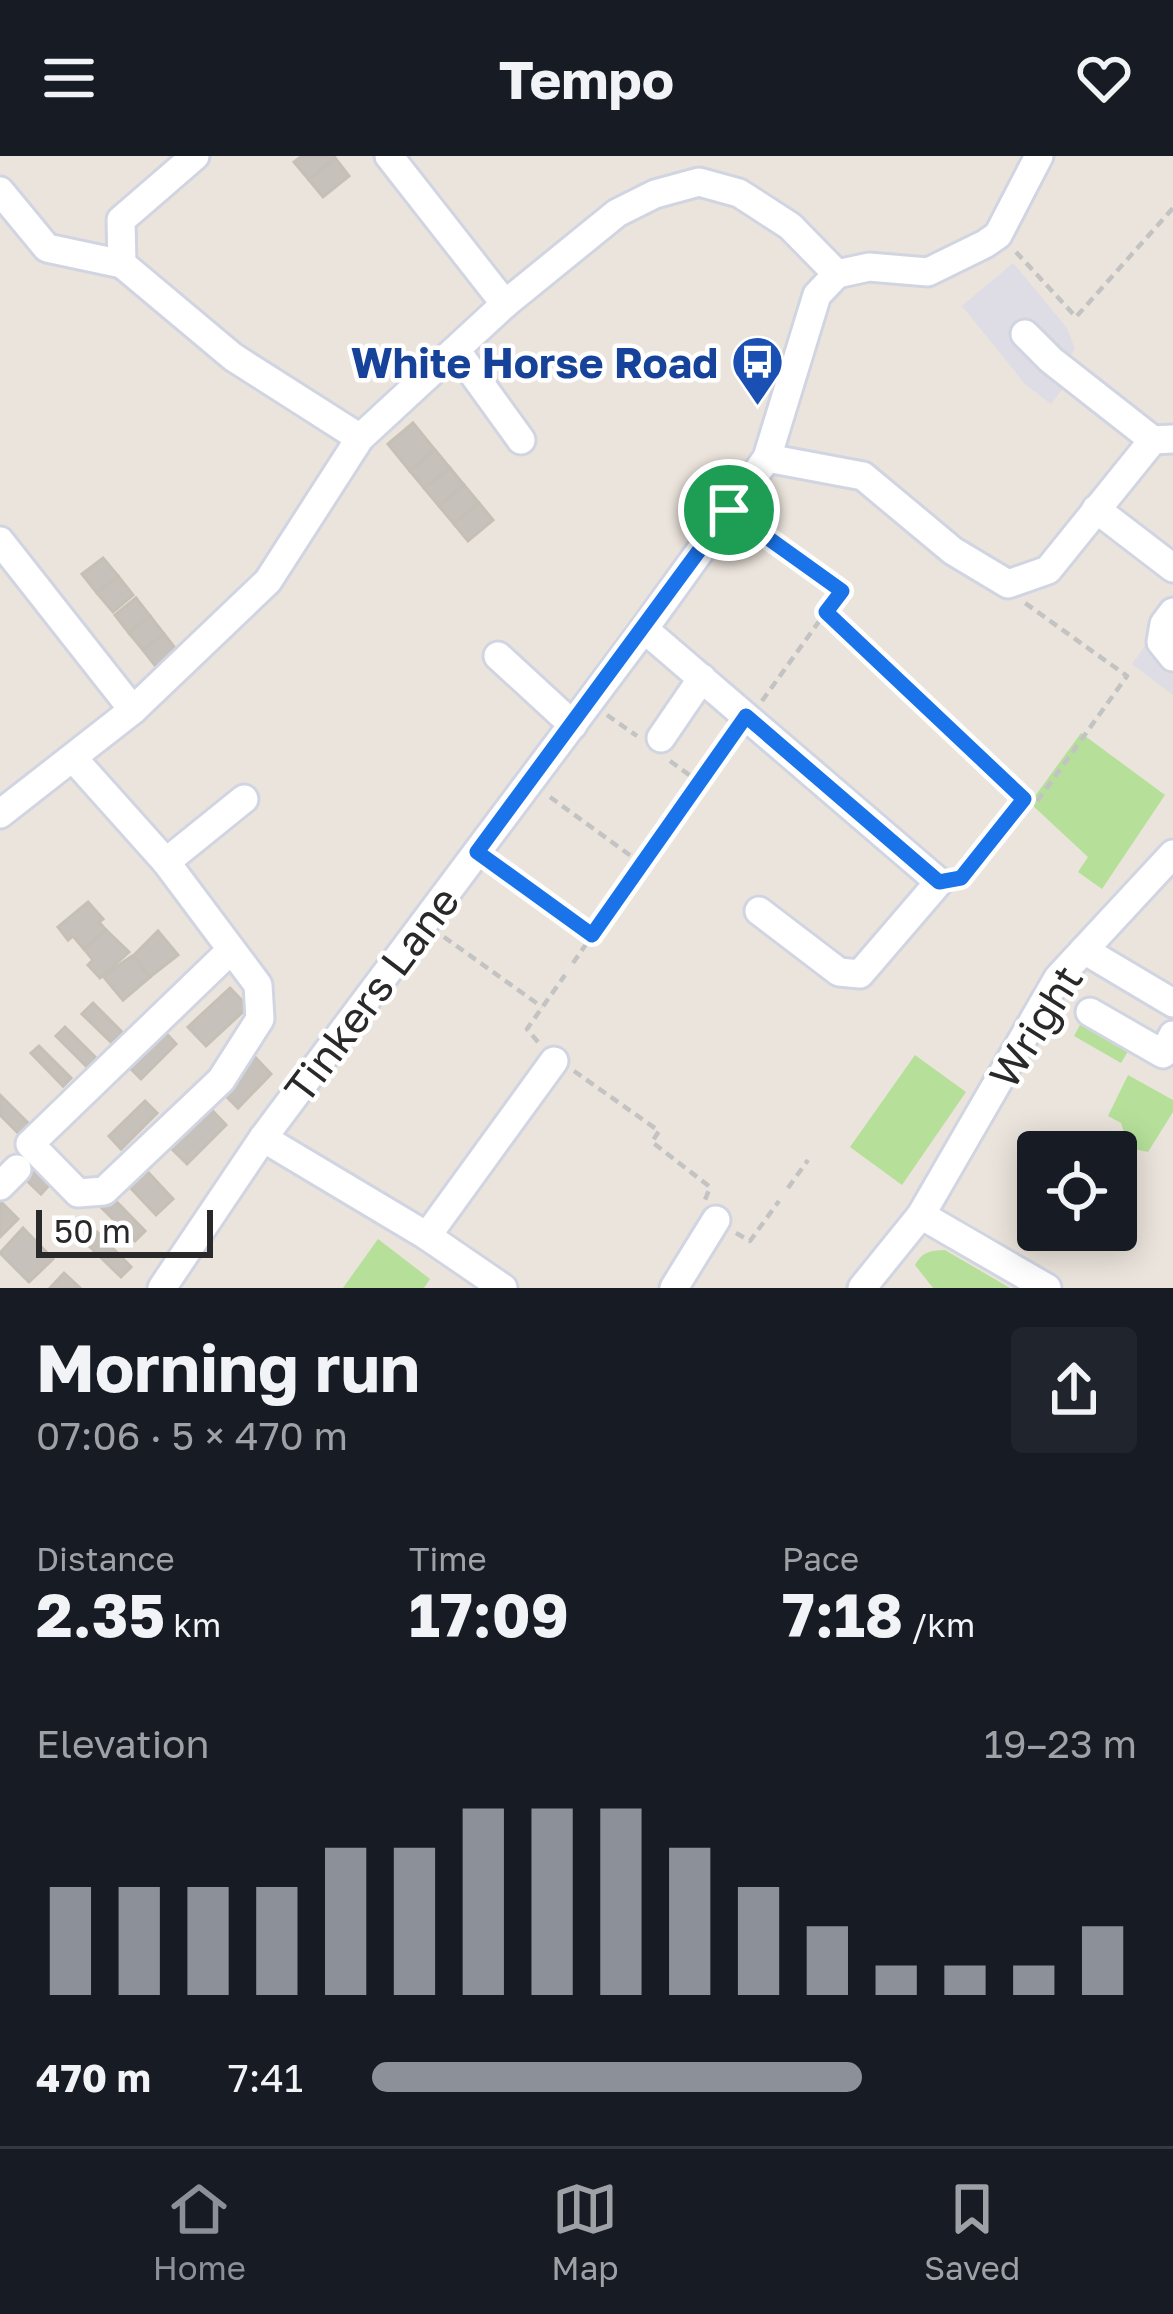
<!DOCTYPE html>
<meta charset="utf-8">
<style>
body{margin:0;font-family:"Golos Text",sans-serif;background:#20242c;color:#f1f3f6;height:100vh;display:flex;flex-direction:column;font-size:45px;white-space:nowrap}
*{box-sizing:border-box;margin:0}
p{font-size:39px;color:#9ea1a6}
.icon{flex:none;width:66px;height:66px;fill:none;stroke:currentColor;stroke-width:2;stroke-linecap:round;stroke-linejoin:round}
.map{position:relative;height:1132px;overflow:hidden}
.side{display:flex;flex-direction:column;background:#171b24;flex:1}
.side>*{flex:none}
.controls{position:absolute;left:1017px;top:975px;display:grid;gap:24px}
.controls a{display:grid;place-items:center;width:120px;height:120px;border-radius:12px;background:#171b24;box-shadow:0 6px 30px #0003;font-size:60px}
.scale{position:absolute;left:36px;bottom:30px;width:177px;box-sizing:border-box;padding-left:12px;border:6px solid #292929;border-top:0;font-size:33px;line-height:42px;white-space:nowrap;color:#292929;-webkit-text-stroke:9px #fff;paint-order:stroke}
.pin{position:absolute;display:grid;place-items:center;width:102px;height:102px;color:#fff;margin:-51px;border:6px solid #fff;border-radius:50%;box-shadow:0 3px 12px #0007}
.round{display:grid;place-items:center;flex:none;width:126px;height:126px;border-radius:12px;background:#20242c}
.summary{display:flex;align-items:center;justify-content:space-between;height:204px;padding:0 36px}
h1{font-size:66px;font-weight:700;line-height:90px}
.stats{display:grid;grid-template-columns:repeat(3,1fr);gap:18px;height:204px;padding:12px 36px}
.stats div{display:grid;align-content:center}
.stats b{font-size:60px;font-weight:700}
.stats small{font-size:33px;font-weight:400}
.stats p{font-size:33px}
.chart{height:336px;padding:24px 36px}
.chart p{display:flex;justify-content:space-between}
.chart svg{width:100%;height:216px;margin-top:12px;stroke:#8c9099;stroke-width:6}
ul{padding:0 36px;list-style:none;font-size:39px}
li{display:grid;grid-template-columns:192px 144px 1fr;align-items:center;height:90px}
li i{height:30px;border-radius:15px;background:#8c9099}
header{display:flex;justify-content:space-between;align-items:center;height:156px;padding:0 36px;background:#171b24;font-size:54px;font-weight:700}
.tabs{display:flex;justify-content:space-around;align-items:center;height:168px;border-top:3px solid #363941;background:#171b24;font-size:33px;color:#9ea1a6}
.tabs a{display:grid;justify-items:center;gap:6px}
.tabs .active{color:#8c9099}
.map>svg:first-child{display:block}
.industrial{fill:#dedce4}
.green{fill:#b6e09a}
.building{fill:#c6c1bb;stroke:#c6bfb5;stroke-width:3}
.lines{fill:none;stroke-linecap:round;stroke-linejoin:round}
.minor-casing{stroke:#d1d5e2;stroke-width:33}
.path{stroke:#c3c3c3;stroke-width:4.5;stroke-dasharray:9 6;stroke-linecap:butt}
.minor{stroke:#fff;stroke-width:27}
.route-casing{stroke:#fff;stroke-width:24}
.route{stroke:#1a73e8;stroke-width:15}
.labels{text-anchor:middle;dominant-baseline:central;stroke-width:9;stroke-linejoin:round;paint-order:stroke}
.transit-label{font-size:42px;font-weight:bold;fill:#164399;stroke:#fff;text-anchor:end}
.street-label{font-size:42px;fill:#292929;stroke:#fff}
</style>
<header><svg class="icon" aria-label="menu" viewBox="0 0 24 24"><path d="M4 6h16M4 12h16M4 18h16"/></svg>Tempo<svg class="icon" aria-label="heart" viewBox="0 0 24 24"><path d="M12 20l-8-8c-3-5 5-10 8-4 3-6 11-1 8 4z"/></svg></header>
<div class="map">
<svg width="1173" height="1132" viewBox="0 0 1173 1132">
<rect width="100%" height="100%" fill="#ebe4dc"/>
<g class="industrial">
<polygon points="1013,107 1067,172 1075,193 1066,205 1074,218 1051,248 1026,229 962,150"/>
<polygon points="1173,451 1173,539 1132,508"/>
</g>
<g class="green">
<polygon points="1081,577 1165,639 1102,733 1078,716 1088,701 1030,647"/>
<polygon points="1081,867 1130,892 1121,907 1074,880"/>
<polygon points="915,899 966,936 902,1029 850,991"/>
<polygon points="1128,919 1173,944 1173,956 1148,996 1129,992 1121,967 1108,960"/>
<polygon points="378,1083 430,1123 424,1132 343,1132"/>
<path d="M945,1094L1010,1132H933L915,1109C923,1095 930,1095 945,1094Z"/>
</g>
<g class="building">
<polygon points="302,0 333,0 335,2 309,24 294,6"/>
<polygon points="335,2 349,20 323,41 309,24"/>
<polygon points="413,267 435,294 410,315 388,288"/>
<polygon points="435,294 450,312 424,332 410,315"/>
<polygon points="450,312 464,329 439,350 424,332"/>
<polygon points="464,329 479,347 454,368 439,350"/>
<polygon points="479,347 493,364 468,385 454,368"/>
<polygon points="103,402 118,420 97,437 82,418"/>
<polygon points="118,420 133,439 113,456 97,437"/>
<polygon points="136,442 150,460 129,477 115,459"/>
<polygon points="150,460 164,478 143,494 129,477"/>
<polygon points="164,478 178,496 157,512 143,494"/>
<polygon points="88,746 103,763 99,766 106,774 84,793 73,780 68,784 58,771"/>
<polygon points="106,774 129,796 100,822 88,809 93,804 84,793"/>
<polygon points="158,775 178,799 150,821 133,800"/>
<polygon points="132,800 150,821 123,844 103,820"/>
<polygon points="230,832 248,851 206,890 188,871"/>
<polygon points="93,847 122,876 112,887 82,858"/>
<polygon points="65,871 96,902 87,911 56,880"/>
<polygon points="165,876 176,888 141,923 129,911"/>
<polygon points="39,890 71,922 63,930 31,897"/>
<polygon points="254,900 271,918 238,952 220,934"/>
<polygon points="0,939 31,970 21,980 0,959"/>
<polygon points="145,945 157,957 121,993 109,980"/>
<polygon points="207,949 226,969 187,1008 167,988"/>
<polygon points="30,1009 50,1028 41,1038 21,1019"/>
<polygon points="144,1012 173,1043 156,1059 127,1028"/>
<polygon points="111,1040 145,1075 135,1085 100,1050"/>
<polygon points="0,1045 18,1063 0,1081"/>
<polygon points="23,1072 53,1103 29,1126 0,1097"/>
<polygon points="97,1076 131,1111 121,1121 86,1087"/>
<polygon points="64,1117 80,1132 50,1132"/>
</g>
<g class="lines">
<defs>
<g id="minor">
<polyline points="195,0 121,64 122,108 233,201 360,282"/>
<polyline points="389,0 505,148"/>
<polyline points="0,35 47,92 122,108"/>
<polyline points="837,118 869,111 928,116 985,88 998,79 1039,0"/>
<polyline points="1025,178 1051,204 1153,284"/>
<polyline points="456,194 521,284"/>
<polyline points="767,302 863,320 953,395 1008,428 1048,414 1153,284 1173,283"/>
<polyline points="1096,353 1173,412"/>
<polyline points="0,385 133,554"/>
<polyline points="1173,456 1164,468 1161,486 1173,501"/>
<polyline points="644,473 939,726 860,818 839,816 759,755"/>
<polyline points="498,500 573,569"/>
<polyline points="661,582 702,522"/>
<polyline points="73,602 166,706 258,829 260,863 221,924 104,1035 78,1037 30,988 231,794"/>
<polyline points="0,658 133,554 268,425 360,282 505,148 617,57 655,38 699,26 739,37 790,70 837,118"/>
<polyline points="166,706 244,643"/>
<polyline points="1084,794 1173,847"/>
<polyline points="1090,856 1163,898 1173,879"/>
<polyline points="263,982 427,1080 503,1132"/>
<polyline points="0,1030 17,1013"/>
<polyline points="921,1059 1047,1132"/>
<polyline points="427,1080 554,905"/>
<polyline points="162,1132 263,982 644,473 767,302 817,139 837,118"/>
<polyline points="674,1132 716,1064"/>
<polyline points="862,1132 921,1059 1058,822 1173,698"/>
</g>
</defs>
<use href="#minor" class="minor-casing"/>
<g class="path">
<polyline points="1016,96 1076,161 1173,52"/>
<polyline points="748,368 842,435 826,456 1024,643 963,718"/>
<polyline points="762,545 825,457"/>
<polyline points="607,559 637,580"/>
<polyline points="670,605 699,626"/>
<polyline points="550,641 642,708"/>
<polyline points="1024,643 1036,647 1127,520 1025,447"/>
<polyline points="496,710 592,780"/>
<polyline points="444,781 542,851"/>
<polyline points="573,807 731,580"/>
<polyline points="538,886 527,873 565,819"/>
<polyline points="574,915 659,975 652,986 710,1031 705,1044"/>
<polyline points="788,1032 808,1004"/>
<polyline points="736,1077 750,1085 779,1045"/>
</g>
<use href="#minor" class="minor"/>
</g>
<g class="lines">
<defs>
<polygon id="route" points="729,354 842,435 826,456 1024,643 961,722 939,726 746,560 592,779 477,696"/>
</defs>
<use href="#route" class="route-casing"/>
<use href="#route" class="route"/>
</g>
<defs>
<symbol id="bus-pin" viewBox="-11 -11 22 30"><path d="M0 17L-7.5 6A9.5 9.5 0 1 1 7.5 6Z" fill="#1a4fb4" stroke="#fff"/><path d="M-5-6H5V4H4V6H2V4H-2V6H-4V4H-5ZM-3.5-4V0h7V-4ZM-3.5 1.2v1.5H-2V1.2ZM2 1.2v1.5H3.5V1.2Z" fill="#fff"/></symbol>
</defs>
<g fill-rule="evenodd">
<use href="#bus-pin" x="728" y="176" width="59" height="81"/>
</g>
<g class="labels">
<g class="transit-label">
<text x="718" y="206">White Horse Road</text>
</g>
<g class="street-label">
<text transform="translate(371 838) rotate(-53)">Tinkers Lane</text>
<text transform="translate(1035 870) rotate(-58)">Wright</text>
</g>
</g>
</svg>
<div class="controls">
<a><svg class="icon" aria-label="locate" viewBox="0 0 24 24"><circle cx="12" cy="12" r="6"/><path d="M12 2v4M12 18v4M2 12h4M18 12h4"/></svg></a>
</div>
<div class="scale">50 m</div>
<div class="pin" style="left:729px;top:354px;background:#1e9e55"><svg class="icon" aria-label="arrive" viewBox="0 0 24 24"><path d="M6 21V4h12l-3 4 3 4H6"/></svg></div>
</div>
<section class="side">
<div class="summary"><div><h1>Morning run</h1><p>07:06 · 5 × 470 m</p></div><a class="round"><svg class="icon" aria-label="share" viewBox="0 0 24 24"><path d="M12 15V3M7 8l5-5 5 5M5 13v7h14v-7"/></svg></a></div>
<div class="stats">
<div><p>Distance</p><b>2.35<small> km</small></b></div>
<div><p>Time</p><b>17:09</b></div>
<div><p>Pace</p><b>7:18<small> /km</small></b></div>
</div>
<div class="chart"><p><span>Elevation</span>19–23 m</p>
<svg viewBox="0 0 160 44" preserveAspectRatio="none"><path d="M5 44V22M15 44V22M25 44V22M35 44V22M45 44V14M55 44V14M65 44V6M75 44V6M85 44V6M95 44V14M105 44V22M115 44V30M125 44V38M135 44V38M145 44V38M155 44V30"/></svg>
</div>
<ul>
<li><b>470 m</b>7:41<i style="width:64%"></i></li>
</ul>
</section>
<nav class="tabs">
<a class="active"><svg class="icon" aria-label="home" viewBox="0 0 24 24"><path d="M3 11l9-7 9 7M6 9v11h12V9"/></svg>Home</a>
<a><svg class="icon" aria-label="map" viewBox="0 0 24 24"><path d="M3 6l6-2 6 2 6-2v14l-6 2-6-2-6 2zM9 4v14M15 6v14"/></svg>Map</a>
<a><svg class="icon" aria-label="saved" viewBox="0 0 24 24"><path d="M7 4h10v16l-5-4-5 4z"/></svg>Saved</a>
</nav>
